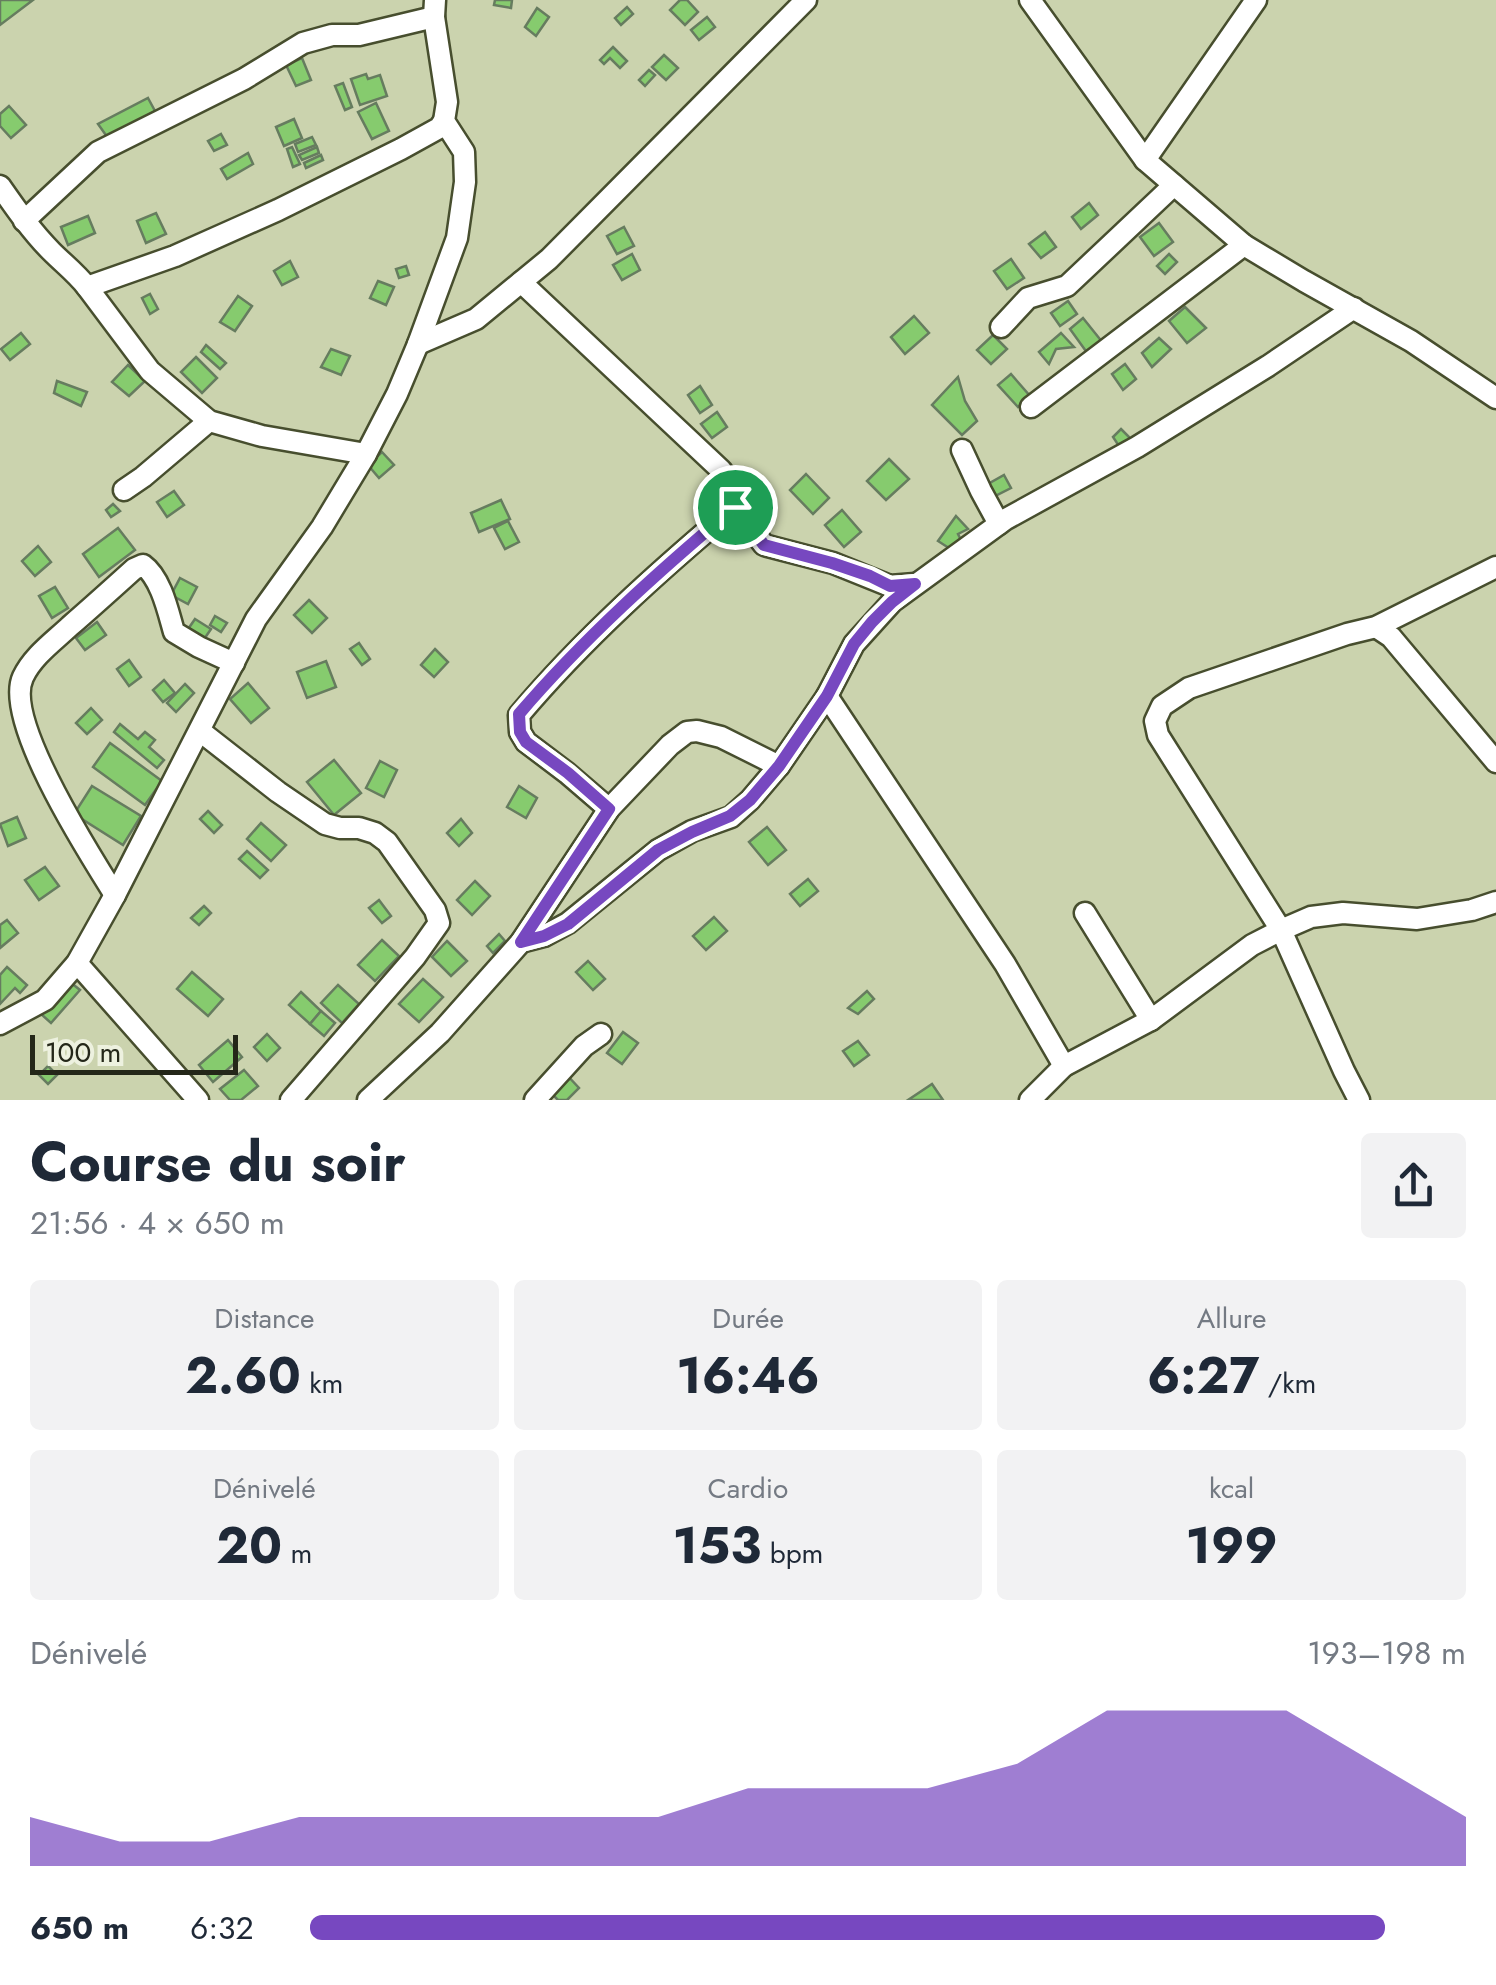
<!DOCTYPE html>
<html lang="fr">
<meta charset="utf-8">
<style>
body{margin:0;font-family:Jost,sans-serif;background:#f2f2f3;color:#1f2937;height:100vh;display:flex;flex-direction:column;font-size:38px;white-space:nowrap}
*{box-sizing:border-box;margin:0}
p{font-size:32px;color:#747a83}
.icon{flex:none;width:55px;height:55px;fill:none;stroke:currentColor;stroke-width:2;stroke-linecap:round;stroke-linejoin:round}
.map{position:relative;height:1100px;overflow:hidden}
.sheet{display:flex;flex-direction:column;background:#fff;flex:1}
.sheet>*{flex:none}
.scale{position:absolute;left:30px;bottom:25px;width:208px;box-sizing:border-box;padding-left:10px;border:5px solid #242719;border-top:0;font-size:28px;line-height:35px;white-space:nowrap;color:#242719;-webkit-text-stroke:8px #edf1df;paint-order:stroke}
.pin{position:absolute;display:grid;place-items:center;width:85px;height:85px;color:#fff;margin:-42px;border:5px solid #fff;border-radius:50%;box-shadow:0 2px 10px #0007}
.round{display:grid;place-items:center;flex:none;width:105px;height:105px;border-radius:10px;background:#f2f2f3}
.overview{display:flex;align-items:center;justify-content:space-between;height:170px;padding:0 30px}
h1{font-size:55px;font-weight:700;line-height:75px}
.metrics{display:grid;grid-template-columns:repeat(3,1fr);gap:15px;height:170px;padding:10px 30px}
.metrics div{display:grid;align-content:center;border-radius:10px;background:#f2f2f3;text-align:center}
.metrics b{font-size:50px;font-weight:700}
.metrics small{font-size:28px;font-weight:400}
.metrics p{font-size:28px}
.chart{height:280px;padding:20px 30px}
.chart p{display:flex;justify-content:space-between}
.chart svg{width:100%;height:180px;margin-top:10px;fill:#7748c0;opacity:.7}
ul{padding:0 30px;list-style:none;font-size:32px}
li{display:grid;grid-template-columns:160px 120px 1fr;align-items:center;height:75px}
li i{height:25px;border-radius:12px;background:#7748c0}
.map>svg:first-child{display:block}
.building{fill:#86cb6e;stroke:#667c5f;stroke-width:2.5}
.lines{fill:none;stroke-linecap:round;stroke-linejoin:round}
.minor-casing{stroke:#474e2e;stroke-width:25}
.minor{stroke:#fff;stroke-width:20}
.route-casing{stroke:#fff;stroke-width:20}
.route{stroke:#7748c0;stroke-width:12}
</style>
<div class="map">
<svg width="1496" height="1100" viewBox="0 0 1496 1100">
<rect width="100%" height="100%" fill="#cbd3ae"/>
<g class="building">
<polygon points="0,0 33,0 0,25"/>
<polygon points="495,0 512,0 511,8 494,5"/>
<polygon points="680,0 687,0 698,12 685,25 670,10"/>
<polygon points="627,7 633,14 621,25 615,18"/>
<polygon points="537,8 549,17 536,36 525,27"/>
<polygon points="707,17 715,27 699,40 691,30"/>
<polygon points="613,47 627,61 620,68 610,58 604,64 600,60"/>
<polygon points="664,55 678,68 666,80 652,67"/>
<polygon points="302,58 311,80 296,86 286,65"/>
<polygon points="649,70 655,75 645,86 639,80"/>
<polygon points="366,74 368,79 380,75 387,96 360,105 351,79"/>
<polygon points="343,83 352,107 345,110 335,86"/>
<polygon points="148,98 155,111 108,138 98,124"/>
<polygon points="376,103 389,131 372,139 358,112"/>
<polygon points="9,106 26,125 11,138 0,126 0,114"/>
<polygon points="294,119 302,138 284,146 276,127"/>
<polygon points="221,134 227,145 214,151 208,141"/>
<polygon points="312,137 316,145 298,152 295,144"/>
<polygon points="292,147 300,164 293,167 287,149"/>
<polygon points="317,147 319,153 302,160 299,155"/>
<polygon points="248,153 253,164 227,179 221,169"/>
<polygon points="321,155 323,160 306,168 304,163"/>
<polygon points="1089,203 1098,215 1081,229 1072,217"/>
<polygon points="156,213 166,234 146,243 137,221"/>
<polygon points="88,216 95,233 68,245 61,227"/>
<polygon points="1159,223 1173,242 1154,256 1140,237"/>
<polygon points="624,227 634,246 617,254 607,236"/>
<polygon points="1045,232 1056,247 1041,258 1029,244"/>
<polygon points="632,254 640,270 622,280 613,265"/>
<polygon points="1169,254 1177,262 1165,274 1157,266"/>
<polygon points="1011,259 1024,278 1007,289 994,271"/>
<polygon points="290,261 298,277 282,285 274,271"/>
<polygon points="406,266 409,275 399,278 396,269"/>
<polygon points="378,281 394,287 386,305 370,298"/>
<polygon points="150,294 158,309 150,314 142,298"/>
<polygon points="238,296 252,306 235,331 220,322"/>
<polygon points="1068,301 1077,314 1060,326 1051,313"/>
<polygon points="1185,307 1206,328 1187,343 1169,321"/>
<polygon points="914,316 929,333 905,354 891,337"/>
<polygon points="1083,318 1103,343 1088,354 1070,329"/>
<polygon points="21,333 30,344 10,360 1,349"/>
<polygon points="1061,333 1074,347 1056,349 1049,364 1039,352"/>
<polygon points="993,335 1007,349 991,364 977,350"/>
<polygon points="1159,338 1171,349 1152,367 1142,353"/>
<polygon points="206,345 226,363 220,369 201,352"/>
<polygon points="331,349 350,356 341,375 321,367"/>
<polygon points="196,357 217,378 202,393 181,372"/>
<polygon points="1125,364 1136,379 1123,390 1112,374"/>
<polygon points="128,365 145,381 129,396 112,382"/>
<polygon points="1011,374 1030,396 1018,407 998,385"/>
<polygon points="958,377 965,401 977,421 962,435 932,405"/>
<polygon points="57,381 87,392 81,406 54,393"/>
<polygon points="700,386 712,405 700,413 688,395"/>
<polygon points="717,412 727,427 712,438 701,424"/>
<polygon points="1121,429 1131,439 1119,446 1113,437"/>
<polygon points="382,452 394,465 379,478 368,465"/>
<polygon points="889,459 909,479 886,500 867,481"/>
<polygon points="806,474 829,498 813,514 790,490"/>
<polygon points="1004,475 1011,488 995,496 988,484"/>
<polygon points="174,491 184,505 167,517 157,502"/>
<polygon points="501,500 510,519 479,532 471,513"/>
<polygon points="113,504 120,511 111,517 106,510"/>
<polygon points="842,510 861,532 844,547 825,525"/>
<polygon points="956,516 968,529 958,534 962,542 952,550 938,541"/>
<polygon points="508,521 519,542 505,549 494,528"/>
<polygon points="118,528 135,550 99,577 83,554"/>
<polygon points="38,546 51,562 35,576 22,561"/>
<polygon points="180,578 197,587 188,604 171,595"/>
<polygon points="55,587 68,608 52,618 39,596"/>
<polygon points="309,600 327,618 312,633 294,615"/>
<polygon points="215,616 227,623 221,632 210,625"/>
<polygon points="195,619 211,629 200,645 184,635"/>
<polygon points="97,622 106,635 85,650 76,638"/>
<polygon points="359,643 370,659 362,665 350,649"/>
<polygon points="435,649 448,662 434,677 421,665"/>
<polygon points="129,660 141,677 129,686 117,669"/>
<polygon points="326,661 336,687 307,698 297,672"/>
<polygon points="164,680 175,693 163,702 153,690"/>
<polygon points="248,683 269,708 251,723 230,699"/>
<polygon points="185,684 194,693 176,712 167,703"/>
<polygon points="91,708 102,720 87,734 76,723"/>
<polygon points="120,724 138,739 145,732 155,740 149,747 164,760 157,768 114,732"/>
<polygon points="110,743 162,781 145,805 93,767"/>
<polygon points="334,760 361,793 334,815 307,782"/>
<polygon points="380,761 397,770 384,797 366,788"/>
<polygon points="92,786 141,816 123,845 74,814"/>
<polygon points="519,786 537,798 526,818 507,807"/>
<polygon points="208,811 222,825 214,833 200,819"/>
<polygon points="17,817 26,838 8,846 0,824"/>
<polygon points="461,819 472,833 459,846 447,833"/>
<polygon points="261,823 286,845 271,861 247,839"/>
<polygon points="767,827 786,850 768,865 749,842"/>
<polygon points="247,851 268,870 260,878 239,859"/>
<polygon points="45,867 59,886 39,900 25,880"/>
<polygon points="808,879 818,891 800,906 790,894"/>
<polygon points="475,881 490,896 472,915 457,900"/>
<polygon points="379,900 391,916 382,923 369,908"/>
<polygon points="204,906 211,913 199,925 191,918"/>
<polygon points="714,917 727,931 706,950 693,936"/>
<polygon points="7,920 18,933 0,948 0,925"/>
<polygon points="499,934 505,941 493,953 487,946"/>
<polygon points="382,940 399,956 375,981 358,965"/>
<polygon points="447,941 467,961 451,976 432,957"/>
<polygon points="588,961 605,979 593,990 576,972"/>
<polygon points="7,967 27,985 20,993 15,988 0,1004 0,975"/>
<polygon points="192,972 223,999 208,1016 177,989"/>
<polygon points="423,979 443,997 419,1022 399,1004"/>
<polygon points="70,982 80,990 51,1023 41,1014"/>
<polygon points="338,985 359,1004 342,1023 321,1003"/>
<polygon points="867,991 874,999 858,1014 848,1008"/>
<polygon points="301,992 321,1011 310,1024 289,1005"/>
<polygon points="321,1011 335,1023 324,1036 310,1024"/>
<polygon points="623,1032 638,1043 622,1064 607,1053"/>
<polygon points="267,1034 280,1048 267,1061 254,1047"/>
<polygon points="228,1040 242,1057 213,1082 199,1065"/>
<polygon points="858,1041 869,1055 854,1066 843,1051"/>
<polygon points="48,1066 57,1075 48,1084 39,1075"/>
<polygon points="244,1070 258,1086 241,1100 230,1100 220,1089"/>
<polygon points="565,1073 579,1088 567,1100 558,1100 548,1090"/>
<polygon points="932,1084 943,1100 908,1100"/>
</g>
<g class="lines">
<defs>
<g id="minor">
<polyline points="1030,0 1145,160 1244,245 1304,281 1411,341 1496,398"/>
<polyline points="1145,160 1256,0"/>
<path d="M0,186C16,209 32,232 52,252C64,264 76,273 87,287"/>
<polyline points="24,221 98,152 244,79 303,43 332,35 359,35 434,17"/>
<polyline points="521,282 721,470 736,491 735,507 764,545 833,563 890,586 915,584"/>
<polyline points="1001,327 1028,298 1067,286 1174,185"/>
<polyline points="418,344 476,319 549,259 806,0"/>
<polyline points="1031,407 1244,245"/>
<polyline points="962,450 981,491 999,524"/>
<polyline points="366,454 262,436 209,421 150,371 87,287 175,256 278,210 401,149 439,128 444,121"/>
<polyline points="124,490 143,477 209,421"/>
<polyline points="1376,627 1391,637 1496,762"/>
<polyline points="827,696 1005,964 1064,1066"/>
<polyline points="200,731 278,792 325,824 340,828 359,828 375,833 387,842 435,910 439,923 415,957 291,1100"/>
<path d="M609,809L567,773L526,742L520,732L519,715C584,638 659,571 735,507"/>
<path d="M115,895C90,855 3,720 23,677C33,656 53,642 70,626C92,607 113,588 134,569L143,565C161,578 168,611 174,632L199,647L234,663"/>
<polyline points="1085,913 1151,1020"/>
<polyline points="521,942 544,936 568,923 658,850 692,831 731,817 750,800 779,766 827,696 854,644 892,602 1006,519 1137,447 1268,366 1354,308"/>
<polyline points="77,963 198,1100"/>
<polyline points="0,1024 45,1000 77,963 115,895 256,619 322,527 366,454 397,394 418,344 457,238 465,182 464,152 444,121 447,102 434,17 435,0"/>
<polyline points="368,1100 440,1033 521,942 609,809 670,745 687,732 697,731 721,737 779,766"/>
<polyline points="535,1100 584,1046 601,1034"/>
<polyline points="1030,1100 1064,1066 1151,1020 1252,945 1281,930 1311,917 1343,913 1417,919 1472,910 1496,902"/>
<polyline points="1359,1100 1344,1071 1281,930 1158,735 1155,721 1162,706 1189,688 1347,634 1376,627 1496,567"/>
</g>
</defs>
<use href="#minor" class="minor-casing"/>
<use href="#minor" class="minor"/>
</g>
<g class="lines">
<defs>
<path id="route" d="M735,507L764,545L832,563L870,576L890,586L915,584L892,602L872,622L854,644L827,696L779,766L750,800L730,816L692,832L658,850L568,924L544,936L521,942L609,809L568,773L526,742L520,732L519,714C584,638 659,571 735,507Z"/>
</defs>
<use href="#route" class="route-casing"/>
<use href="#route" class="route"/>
</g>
</svg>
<div class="scale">100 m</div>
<div class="pin" style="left:735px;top:507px;background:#1e9e55"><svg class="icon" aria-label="arrive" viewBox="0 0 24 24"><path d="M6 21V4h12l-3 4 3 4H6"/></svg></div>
</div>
<section class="sheet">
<div class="overview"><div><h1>Course du soir</h1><p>21:56 · 4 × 650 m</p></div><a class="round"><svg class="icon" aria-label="share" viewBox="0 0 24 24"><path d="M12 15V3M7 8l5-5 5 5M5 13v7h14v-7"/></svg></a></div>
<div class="metrics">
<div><p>Distance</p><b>2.60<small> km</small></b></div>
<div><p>Durée</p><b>16:46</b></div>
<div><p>Allure</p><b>6:27<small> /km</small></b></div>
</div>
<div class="metrics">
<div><p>Dénivelé</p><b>20<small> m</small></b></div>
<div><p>Cardio</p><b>153<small> bpm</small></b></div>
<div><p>kcal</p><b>199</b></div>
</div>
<div class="chart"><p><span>Dénivelé</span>193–198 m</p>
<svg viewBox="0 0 160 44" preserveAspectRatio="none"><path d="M0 44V32L10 38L20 38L30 32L40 32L50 32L60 32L70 32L80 25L90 25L100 25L110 19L120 6L130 6L140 6L150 19L160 32V44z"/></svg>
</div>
<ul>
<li><b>650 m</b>6:32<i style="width:93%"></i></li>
</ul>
</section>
